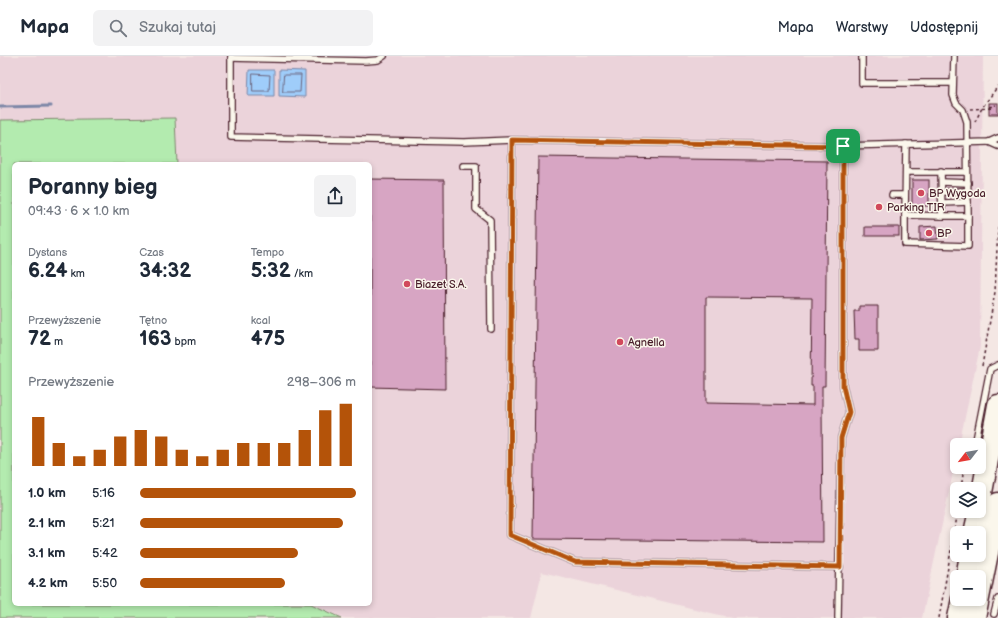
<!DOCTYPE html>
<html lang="pl">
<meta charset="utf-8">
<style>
body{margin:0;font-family:"Balsamiq Sans",sans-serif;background:#f2f2f3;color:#1f2937;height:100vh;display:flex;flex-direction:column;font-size:15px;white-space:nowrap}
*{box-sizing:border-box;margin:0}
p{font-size:13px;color:#747a83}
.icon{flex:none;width:22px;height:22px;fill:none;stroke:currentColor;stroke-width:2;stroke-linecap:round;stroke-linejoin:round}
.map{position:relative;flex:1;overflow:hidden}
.drawer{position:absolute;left:12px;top:106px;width:360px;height:444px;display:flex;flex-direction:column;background:#fff;border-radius:6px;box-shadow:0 2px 6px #0003}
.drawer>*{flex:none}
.needle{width:26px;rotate:239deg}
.tools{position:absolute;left:950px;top:382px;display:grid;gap:8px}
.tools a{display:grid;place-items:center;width:36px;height:36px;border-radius:6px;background:#fff;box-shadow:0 2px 6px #0003;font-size:20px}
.pin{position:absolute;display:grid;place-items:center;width:34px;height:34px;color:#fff;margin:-17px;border-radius:8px;box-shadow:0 2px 6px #0006}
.round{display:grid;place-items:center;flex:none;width:42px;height:42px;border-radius:6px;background:#f2f2f3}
.overview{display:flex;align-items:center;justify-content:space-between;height:68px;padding:0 16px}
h1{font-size:22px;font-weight:700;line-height:30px}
.stats{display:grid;grid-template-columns:repeat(3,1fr);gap:6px;height:68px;padding:4px 16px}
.stats div{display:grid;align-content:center}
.stats b{font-size:20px;font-weight:700}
.stats small{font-size:11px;font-weight:400}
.stats p{font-size:11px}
.chart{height:112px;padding:8px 16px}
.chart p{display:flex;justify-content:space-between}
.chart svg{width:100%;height:72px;margin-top:4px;stroke:#b45309;stroke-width:6}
ul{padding:0 16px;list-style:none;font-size:13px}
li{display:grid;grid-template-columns:64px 48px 1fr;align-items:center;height:30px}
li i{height:10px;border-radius:5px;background:#b45309}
header{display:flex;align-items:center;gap:24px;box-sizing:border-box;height:56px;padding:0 20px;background:#fff;border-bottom:1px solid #e0e1e3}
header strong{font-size:19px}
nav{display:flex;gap:22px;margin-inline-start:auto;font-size:14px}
.search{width:280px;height:36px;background:#f2f2f3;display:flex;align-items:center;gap:10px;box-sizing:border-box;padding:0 14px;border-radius:6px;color:#747a83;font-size:15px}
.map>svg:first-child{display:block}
.built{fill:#ebd3da}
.green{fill:#b3ebaf;stroke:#7e856d}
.water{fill:#9fcdfa;stroke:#7d87a7}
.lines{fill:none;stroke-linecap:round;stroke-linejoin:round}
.shore{stroke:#6c657e;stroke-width:1}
.stream{stroke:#7d87a7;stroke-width:3}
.building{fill:#d7a5c3;stroke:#4a1f2b;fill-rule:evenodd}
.lane-casing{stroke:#4a1f2b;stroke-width:8}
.highway-casing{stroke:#4a1f2b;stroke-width:23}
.path{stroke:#4a1f2b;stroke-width:1.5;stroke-dasharray:3 3;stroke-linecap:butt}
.lane{stroke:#fbf7ec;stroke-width:5.5}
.highway{stroke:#fbf7ec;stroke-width:20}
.route-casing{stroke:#fff;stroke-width:8}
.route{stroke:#b45309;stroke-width:5}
.poi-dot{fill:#d1495b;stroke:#fbf7ec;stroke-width:1.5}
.labels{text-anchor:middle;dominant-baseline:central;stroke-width:3;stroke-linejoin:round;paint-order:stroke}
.poi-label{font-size:11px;fill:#4a1f2b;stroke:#fbf7ec;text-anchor:start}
</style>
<header>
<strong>Mapa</strong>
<div class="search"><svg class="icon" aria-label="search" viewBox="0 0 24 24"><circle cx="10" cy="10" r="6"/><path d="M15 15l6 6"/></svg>Szukaj tutaj</div>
<nav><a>Mapa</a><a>Warstwy</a><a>Udostępnij</a></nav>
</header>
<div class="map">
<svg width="998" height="562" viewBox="0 0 998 562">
<rect width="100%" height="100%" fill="#f4e7e4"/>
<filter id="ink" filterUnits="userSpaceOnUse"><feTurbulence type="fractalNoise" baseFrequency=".025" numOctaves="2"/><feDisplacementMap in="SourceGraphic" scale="8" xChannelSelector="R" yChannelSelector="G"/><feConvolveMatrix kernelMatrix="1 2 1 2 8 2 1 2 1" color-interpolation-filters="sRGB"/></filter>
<g filter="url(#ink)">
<polygon class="built" points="0,0 983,0 980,291 959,389 957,389 957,398 922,562 732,562 542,516 531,562 344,562 313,548 370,548 370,108 177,108 175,62 0,64"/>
<polygon class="green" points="175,62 177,108 14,108 14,548 311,548 342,562 0,562 0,64"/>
<g class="water">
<polygon points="249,14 274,14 274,40 248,40"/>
<polygon points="279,14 305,15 305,41 279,40"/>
</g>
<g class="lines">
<g class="shore">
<polygon points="253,18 270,19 269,35 253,35"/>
<polygon points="284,19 301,19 300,36 283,36"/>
</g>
<polyline class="stream" points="0,51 51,50"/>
</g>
<g class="building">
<rect x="989" y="47" width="9" height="11"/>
<path d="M538,101L827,105L825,330H822V349L823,486L533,483ZM706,241L812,242L811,330H813V349L706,347Z"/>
<polygon points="370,123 444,124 445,333 370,331"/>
<rect x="912" y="124" width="17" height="26"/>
<polygon points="937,170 938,183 920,184 920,171"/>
<rect x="865" y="171" width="34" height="9"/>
<polygon points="859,250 878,250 878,295 859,295 859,283 855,283 854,255 859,255"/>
</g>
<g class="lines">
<defs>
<g id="lane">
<polyline points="231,0 231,81 464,86 512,84 843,90 989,86 998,82"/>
<polyline points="862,0 862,27 953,27"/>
<polyline points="231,2 366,5 378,4 384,0"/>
<polyline points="512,84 510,479 575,506 840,511"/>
<polyline points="989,86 998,90"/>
<polyline points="463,110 476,110 476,153 490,164 491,273"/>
<polyline points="941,115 942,160 968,160 967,66 963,54 956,47 953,39 954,0"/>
<polyline points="906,116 967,116"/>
<polyline points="942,126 968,127"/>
<polyline points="942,136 968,135"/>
<polyline points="892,139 905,139"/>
<polyline points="942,147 968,146"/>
<polyline points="905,159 906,88"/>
<polyline points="942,160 905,159 905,188 968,190 968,160"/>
<polyline points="975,389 990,313 998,309"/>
<polyline points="994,558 998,543"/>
<polyline points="838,562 841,382 849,356 843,330 843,90"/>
</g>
<g id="highway">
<polyline points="979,453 998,349"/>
<polyline points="974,477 979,455"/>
<polyline points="966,521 970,499"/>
<polyline points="958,562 962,543"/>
<polyline points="975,562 998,447"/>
</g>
</defs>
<use href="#lane" class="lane-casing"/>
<use href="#highway" class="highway-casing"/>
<g class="path">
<polyline points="989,51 996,49"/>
<polyline points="970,53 994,52"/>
<polyline points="975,66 982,52 998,30"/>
<polyline points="982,310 995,236 998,171"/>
<polyline points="961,433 964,411"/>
<polyline points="939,562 958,455"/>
</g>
<use href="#lane" class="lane"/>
<use href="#highway" class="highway"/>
</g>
</g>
<g class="lines" filter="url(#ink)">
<defs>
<polygon id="route" points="512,84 843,90 843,330 849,356 841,382 840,511 575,506 510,479"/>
</defs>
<use href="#route" class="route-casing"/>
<use href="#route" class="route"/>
</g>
<g class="poi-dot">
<circle cx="921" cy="137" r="4"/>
<circle cx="879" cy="151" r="4"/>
<circle cx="929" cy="177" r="4"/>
<circle cx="407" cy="228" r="4"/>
<circle cx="620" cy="286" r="4"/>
</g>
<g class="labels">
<g class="poi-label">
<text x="929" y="137">BP Wygoda</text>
<text x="887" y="151">Parking TIR</text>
<text x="937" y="177">BP</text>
<text x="415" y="228">Biazet S.A.</text>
<text x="628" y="286">Agnella</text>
</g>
</g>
</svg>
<div class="tools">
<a><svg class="needle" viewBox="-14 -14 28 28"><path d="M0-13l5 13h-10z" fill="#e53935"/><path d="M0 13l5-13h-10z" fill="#747a83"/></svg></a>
<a><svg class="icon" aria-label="layers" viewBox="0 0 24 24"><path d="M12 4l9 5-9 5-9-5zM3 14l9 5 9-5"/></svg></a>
<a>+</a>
<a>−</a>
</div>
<div class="pin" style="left:843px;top:90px;background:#1e9e55"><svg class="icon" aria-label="arrive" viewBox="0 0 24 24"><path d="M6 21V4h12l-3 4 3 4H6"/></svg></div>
<section class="drawer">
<div class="overview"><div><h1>Poranny bieg</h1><p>09:43 · 6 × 1.0 km</p></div><a class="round"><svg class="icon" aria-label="share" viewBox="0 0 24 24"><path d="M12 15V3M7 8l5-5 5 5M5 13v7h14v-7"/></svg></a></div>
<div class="stats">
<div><p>Dystans</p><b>6.24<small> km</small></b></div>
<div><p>Czas</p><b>34:32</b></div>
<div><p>Tempo</p><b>5:32<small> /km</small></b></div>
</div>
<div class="stats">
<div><p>Przewyższenie</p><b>72<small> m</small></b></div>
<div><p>Tętno</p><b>163<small> bpm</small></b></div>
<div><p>kcal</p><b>475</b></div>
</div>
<div class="chart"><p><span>Przewyższenie</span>298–306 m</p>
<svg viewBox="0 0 160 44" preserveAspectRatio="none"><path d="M5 44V14M15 44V30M25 44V38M35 44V34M45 44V26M55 44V22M65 44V26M75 44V34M85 44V38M95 44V34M105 44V30M115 44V30M125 44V30M135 44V22M145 44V10M155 44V6"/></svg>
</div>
<ul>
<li><b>1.0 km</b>5:16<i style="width:100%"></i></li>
<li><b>2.1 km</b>5:21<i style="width:94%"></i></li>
<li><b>3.1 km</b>5:42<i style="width:73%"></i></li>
<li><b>4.2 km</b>5:50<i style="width:67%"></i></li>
</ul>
</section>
</div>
